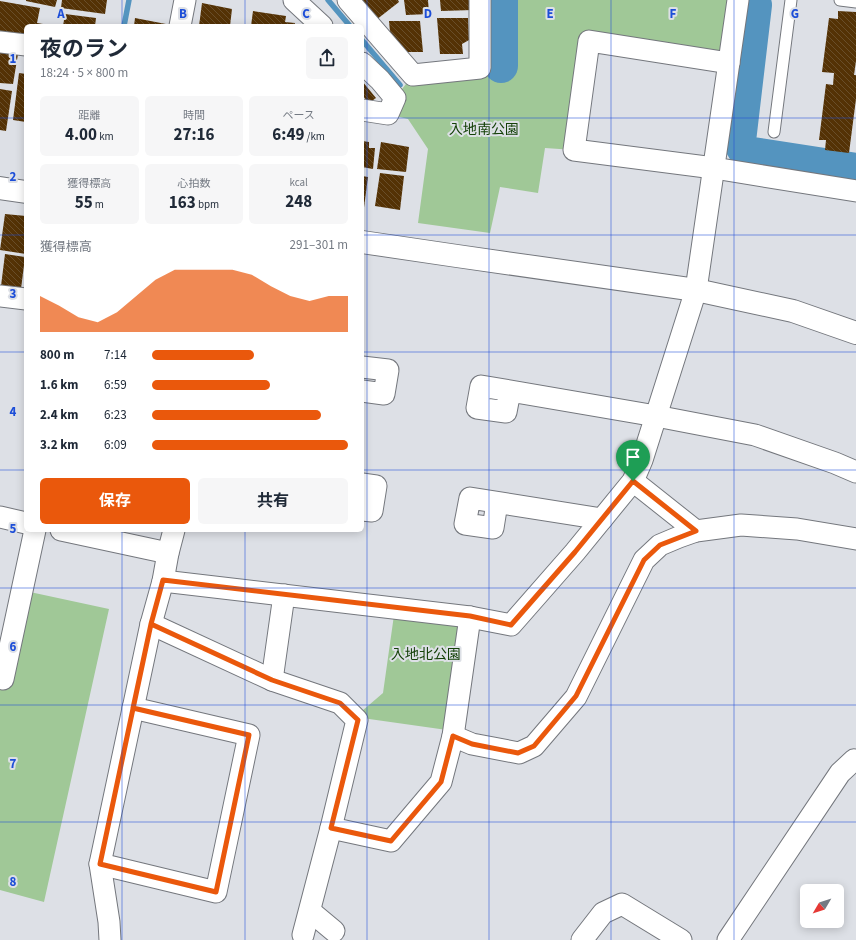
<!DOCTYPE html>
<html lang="ja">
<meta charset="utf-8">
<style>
body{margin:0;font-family:"Source Sans 3","Noto Sans JP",sans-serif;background:#f6f6f7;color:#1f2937;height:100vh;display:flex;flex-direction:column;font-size:15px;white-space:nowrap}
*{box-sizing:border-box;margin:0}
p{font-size:13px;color:#747a83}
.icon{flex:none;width:22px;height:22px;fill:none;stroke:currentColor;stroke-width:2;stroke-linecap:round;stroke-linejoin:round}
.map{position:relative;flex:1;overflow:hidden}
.panel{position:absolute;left:24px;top:24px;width:340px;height:508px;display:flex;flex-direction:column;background:#fff;border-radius:6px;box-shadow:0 2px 10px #0003}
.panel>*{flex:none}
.needle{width:26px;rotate:231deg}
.fabs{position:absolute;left:800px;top:884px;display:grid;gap:8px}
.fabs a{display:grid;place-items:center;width:44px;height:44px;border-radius:6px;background:#fff;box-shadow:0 2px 10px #0003;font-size:20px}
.pin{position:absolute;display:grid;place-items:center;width:34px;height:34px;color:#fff;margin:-41px -17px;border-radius:50% 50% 50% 0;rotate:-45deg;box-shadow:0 0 4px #0007}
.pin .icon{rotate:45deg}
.round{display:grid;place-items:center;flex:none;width:42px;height:42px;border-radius:6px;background:#f6f6f7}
.summary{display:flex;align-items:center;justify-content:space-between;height:68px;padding:0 16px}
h1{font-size:22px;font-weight:700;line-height:30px}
.stats{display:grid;grid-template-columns:repeat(3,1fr);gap:6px;height:68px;padding:4px 16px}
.stats div{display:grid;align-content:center;border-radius:6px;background:#f6f6f7;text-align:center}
.stats b{font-size:17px;font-weight:700}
.stats small{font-size:11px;font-weight:400}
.stats p{font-size:11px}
.chart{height:112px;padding:8px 16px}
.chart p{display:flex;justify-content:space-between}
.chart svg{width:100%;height:72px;margin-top:4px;fill:#ea580c;opacity:.7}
.cta{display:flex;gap:8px;margin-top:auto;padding:8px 16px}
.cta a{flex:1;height:46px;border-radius:6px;background:#ea580c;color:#fff;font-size:16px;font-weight:700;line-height:46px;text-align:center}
.cta a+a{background:#f6f6f7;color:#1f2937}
ul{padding:0 16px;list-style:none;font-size:13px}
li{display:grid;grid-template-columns:64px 48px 1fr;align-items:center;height:30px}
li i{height:10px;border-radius:5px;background:#ea580c}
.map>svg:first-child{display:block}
.green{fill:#a0c897}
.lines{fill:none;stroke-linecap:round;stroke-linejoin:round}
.stream{stroke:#5494bf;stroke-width:5.5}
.river{stroke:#5494bf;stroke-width:34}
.building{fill:url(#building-back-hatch)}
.service-casing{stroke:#74777d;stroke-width:13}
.minor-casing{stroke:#74777d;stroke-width:23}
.tertiary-casing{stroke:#74777d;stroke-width:24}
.service{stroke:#fff;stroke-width:11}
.minor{stroke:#fff;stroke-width:21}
.tertiary{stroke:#fff;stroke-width:22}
.route-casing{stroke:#fff;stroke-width:8}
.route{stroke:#ea580c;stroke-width:5}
.grid{fill:none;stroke:#1d4ed8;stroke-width:1;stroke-opacity:0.55}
.labels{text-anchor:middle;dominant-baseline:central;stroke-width:4;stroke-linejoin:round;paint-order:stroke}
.park-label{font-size:14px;fill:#144108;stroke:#dde0e6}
.grid-label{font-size:13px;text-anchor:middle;font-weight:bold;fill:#1d4ed8;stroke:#dde0e6;stroke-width:4;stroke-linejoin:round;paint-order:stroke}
</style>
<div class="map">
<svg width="856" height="940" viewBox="0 0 856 940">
<defs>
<pattern id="building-back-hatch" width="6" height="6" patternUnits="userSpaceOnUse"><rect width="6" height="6" fill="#543205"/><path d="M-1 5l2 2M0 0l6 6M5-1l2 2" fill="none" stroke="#694e2a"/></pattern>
</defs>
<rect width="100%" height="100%" fill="#dde0e6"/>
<g class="green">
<polygon points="509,0 738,0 729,63 589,41 574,150 545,148 538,193 500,187 490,233 418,223 428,149 408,119 388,114 395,98 413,75 480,68 507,72 509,28"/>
<polygon points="30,592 109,609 44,902 0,890 0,688 7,690"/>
<polygon points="395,608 470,617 454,731 355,717 383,693"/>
</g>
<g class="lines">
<g class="stream">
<polyline points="328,0 350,26"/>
<polyline points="124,26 129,0"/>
<polyline points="362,40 400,85"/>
</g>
<g class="river">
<polyline points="501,0 501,66"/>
<polyline points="755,5 739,141 746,153 856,170"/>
</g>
</g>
<g class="building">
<polygon points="26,0 57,0 55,7 26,1"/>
<polygon points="62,0 107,0 105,14 61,8"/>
<polygon points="359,0 398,0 399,2 376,20"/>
<polygon points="404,0 428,0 429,14 406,15"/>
<polygon points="440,0 473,0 473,10 441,11"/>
<polygon points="0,1 40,8 37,23 49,25 49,26 26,26 26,35 0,31"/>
<polygon points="202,3 232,9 230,26 199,26"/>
<polygon points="253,11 286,16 285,22 295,23 294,26 251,26"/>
<polygon points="838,11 856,12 856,61 854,75 856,75 856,99 849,153 825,150 826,140 819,140 826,84 833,85 834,73 822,72 829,18 838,19"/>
<polygon points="65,14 96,18 95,26 63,26"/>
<polygon points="135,18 171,25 171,26 134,26"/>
<polygon points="437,18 468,18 469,40 462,44 463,54 440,54"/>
<polygon points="389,21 420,21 423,52 398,52 391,43"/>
<polygon points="0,52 18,54 13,84 0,83"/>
<polygon points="19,73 26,74 26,122 13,120"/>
<polygon points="362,81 376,98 369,103 362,95"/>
<polygon points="0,89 12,91 6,131 0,130"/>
<polygon points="362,141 369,142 369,148 375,148 373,169 362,167"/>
<polygon points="381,142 409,147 406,172 377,169"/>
<polygon points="380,173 404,176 400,210 375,206"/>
<polygon points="362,176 368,177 363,215 362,215"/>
<polygon points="5,214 26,216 26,254 0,250"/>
<polygon points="5,254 25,257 21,289 1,286"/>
</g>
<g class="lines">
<defs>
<g id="service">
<polyline points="840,0 856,2"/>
<polyline points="774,132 791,0"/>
</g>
<g id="minor">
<polyline points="294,0 322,26"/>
<polyline points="348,0 413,75 480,68 480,0"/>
<polyline points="180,26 185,0"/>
<polyline points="0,42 26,45"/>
<polyline points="362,63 380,80 395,98 388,114 362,110"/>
<polyline points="729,63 589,41 574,150 714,168 856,191"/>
<polyline points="0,296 26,299"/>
<polyline points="362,367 388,370 384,394 362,391"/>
<polyline points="510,391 506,412 477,408 481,386 656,416 755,435 835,463 856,472"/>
<polyline points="633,481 696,531"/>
<polyline points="362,484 376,486 372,511 362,510"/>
<polyline points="497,503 493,528 465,524 470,498 602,519"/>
<polyline points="0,517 26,523"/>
<polyline points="61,530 168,553"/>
<polyline points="163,581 470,617 511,625 575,552 633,481 642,460 696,290 738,0"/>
<polyline points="151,624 272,680 340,703 357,720 331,828 303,935"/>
<polyline points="3,679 35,530"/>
<polyline points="272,680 284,595"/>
<polyline points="453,736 472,744 519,753 534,746 576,697 644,560 660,545 679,537 696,531 741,525 797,529 856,539"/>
<polyline points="331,828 391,841 441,782 453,736 470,617"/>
<polyline points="100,864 216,892 249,735 133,708"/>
<polyline points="310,911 334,931"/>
<polyline points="110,940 109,922 100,864 151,624 163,581 168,553 174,530"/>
<polyline points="582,940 603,913 622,904 681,940"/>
<polyline points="728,940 840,773 854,760 856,761"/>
</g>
<g id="tertiary">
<polyline points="0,188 26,192"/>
<polyline points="362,242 457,256 696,290 793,311 856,333"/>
</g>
</defs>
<use href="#service" class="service-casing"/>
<use href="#minor" class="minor-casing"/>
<use href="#tertiary" class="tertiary-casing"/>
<use href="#service" class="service"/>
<use href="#minor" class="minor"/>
<use href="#tertiary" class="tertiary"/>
</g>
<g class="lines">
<defs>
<polyline id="route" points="633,481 575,552 511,625 470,616 163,580 151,624 133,708 249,735 216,892 100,864 151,624 272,680 340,703 358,720 331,828 391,841 441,782 453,736 472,744 518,753 534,746 576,696 644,560 660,545 696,531 633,481"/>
</defs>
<use href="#route" class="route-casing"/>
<use href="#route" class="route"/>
</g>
<path class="grid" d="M122,0V26M245,0V26M367,0V940M489,0V940M611,0V940M734,0V940M0,118H26M362,118H856M0,235H26M362,235H856M0,352H26M362,352H856M0,470H26M362,470H856M122,530V940M245,530V940M0,588H856M0,705H856M0,822H856"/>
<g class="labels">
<g class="park-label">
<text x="484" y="130">入地南公園</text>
<text x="426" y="655">入地北公園</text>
</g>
</g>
<g class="grid-label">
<text x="61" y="18">A</text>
<text x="183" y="18">B</text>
<text x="306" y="18">C</text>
<text x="428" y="18">D</text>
<text x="550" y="18">E</text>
<text x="673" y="18">F</text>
<text x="795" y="18">G</text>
<text x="13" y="63">1</text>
<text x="13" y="181">2</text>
<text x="13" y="298">3</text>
<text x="13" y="416">4</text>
<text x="13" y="533">5</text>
<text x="13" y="651">6</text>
<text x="13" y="768">7</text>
<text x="13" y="886">8</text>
</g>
</svg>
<div class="fabs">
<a><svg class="needle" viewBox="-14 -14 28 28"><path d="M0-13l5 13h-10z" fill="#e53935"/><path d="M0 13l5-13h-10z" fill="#747a83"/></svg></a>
</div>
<div class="pin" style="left:633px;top:481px;background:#1e9e55"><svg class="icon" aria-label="arrive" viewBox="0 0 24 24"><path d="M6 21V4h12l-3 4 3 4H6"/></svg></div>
<section class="panel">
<div class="summary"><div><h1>夜のラン</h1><p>18:24 · 5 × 800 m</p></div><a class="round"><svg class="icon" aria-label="share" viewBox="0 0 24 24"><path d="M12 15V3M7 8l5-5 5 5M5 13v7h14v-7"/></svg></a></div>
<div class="stats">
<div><p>距離</p><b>4.00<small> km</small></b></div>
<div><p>時間</p><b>27:16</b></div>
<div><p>ペース</p><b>6:49<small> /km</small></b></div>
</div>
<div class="stats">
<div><p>獲得標高</p><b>55<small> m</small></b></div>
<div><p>心拍数</p><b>163<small> bpm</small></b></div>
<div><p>kcal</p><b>248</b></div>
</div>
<div class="chart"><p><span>獲得標高</span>291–301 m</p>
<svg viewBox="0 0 160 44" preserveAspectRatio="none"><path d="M0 44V22L10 28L20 35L30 38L40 32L50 22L60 12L70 6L80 6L90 6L100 6L110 9L120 16L130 22L140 25L150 22L160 22V44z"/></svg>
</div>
<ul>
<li><b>800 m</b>7:14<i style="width:52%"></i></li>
<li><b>1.6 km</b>6:59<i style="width:60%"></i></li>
<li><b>2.4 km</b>6:23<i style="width:86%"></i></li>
<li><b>3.2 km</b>6:09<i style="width:100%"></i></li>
</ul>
<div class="cta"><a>保存</a><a>共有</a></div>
</section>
</div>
